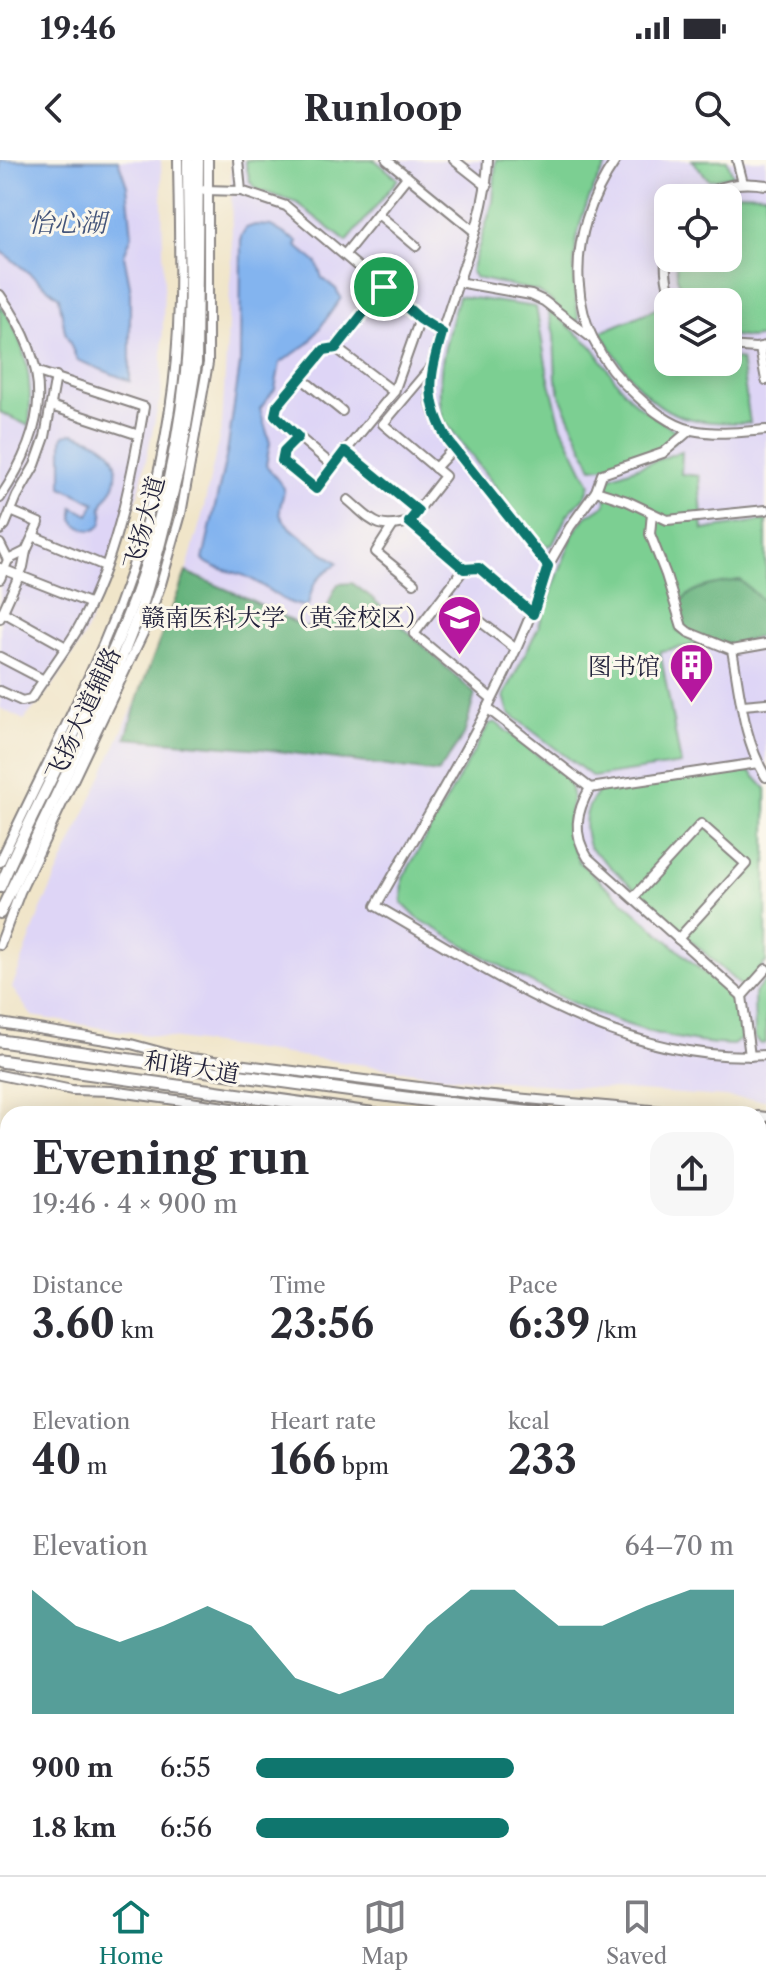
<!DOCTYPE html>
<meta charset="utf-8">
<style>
body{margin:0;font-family:"Libre Caslon Text","Noto Serif SC",serif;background:#f7f7f7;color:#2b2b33;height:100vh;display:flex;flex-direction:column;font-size:30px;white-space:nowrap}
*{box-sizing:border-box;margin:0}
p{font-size:26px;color:#7c7c81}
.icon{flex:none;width:44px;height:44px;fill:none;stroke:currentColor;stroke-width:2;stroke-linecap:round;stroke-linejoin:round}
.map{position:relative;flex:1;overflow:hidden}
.sheet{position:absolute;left:0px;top:946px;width:766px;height:770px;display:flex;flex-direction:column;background:#fff;border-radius:24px 24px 0 0;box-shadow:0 4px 20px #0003}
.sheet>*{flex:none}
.fabs{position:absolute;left:654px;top:24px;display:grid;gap:16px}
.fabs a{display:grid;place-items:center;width:88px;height:88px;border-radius:16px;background:#fff;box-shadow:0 4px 20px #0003;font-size:40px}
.pin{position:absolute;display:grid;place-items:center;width:68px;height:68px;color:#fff;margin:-34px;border:4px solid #fff;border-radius:50%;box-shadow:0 2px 8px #0007}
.round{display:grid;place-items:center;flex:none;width:84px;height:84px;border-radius:24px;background:#f7f7f7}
.headline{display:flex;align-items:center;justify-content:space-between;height:136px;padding:0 32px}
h1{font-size:44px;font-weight:800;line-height:60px}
.metrics{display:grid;grid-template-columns:repeat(3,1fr);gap:12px;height:136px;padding:8px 32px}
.metrics div{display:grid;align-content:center}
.metrics b{font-size:40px;font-weight:800}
.metrics small{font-size:22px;font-weight:400}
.metrics p{font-size:22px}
.chart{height:224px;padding:16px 32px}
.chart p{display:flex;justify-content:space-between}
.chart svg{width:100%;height:144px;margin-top:8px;fill:#0f766e;opacity:.7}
ul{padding:0 32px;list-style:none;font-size:26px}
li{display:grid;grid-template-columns:128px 96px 1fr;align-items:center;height:60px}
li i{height:20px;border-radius:10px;background:#0f766e}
.status{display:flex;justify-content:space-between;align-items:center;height:56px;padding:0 40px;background:#fff;direction:ltr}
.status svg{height:22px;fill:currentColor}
header{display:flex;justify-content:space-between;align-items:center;height:104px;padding:0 32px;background:#fff;font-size:36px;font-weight:800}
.menu{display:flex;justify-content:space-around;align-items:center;height:112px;border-top:2px solid #e1e1e2;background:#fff;font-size:22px;color:#7c7c81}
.menu a{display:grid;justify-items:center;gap:4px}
.menu .active{color:#0f766e}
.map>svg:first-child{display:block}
.built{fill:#ded5f6;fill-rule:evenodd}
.green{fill:#7bcf92;stroke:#4e7866;stroke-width:2}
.forest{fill:#64b27c;stroke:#436a5c;stroke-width:2}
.water{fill:#83b4ef;stroke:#526b95;stroke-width:2}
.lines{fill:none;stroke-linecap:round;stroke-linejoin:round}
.stream{stroke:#83b4ef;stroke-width:2}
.minor-casing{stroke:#898482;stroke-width:12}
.major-casing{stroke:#898482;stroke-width:14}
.highway-casing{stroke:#898482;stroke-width:15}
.minor{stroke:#fff;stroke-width:8}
.major{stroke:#fff;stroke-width:10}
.highway{stroke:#fff;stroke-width:11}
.rail-casing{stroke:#22223b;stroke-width:5}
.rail{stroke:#fbf7ec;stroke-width:2;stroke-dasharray:6;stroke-linecap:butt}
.route-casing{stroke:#fff;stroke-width:16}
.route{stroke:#0f766e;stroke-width:10}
.labels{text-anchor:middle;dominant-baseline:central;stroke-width:6;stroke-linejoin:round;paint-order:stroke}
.street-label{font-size:24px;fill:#22223b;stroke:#fbf7ec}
.poi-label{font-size:24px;fill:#22223b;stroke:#fbf7ec;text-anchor:end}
.water-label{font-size:26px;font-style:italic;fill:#44557a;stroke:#fbf7ec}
</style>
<div class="status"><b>19:46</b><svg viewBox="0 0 49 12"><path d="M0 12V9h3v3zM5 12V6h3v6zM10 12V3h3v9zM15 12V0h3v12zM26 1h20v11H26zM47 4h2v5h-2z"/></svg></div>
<header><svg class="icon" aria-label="back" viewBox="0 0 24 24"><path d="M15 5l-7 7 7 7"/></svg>Runloop<svg class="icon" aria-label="search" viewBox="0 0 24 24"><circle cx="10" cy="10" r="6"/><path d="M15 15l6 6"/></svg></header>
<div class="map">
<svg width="766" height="1715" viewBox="0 0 766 1715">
<rect width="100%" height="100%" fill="#fbf7ec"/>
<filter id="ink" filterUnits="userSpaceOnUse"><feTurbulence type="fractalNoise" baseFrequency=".0125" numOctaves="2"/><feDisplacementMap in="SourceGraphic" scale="16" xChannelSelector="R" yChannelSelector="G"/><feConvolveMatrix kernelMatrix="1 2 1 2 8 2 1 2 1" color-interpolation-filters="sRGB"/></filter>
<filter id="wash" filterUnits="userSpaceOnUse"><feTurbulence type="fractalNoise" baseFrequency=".006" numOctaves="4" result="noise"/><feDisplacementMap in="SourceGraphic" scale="32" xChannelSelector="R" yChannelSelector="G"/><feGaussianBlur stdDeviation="1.8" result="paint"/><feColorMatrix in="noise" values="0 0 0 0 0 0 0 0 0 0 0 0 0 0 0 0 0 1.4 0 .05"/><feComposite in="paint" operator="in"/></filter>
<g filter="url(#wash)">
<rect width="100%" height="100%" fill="#f0e5c9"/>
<g class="built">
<polygon points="0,0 161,0 164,125 161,234 138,335 104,428 83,478 55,522 24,560 0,548"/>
<path d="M231,0H766V940L458,918L114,870L32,856L12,828L40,752L139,534L186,412L202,356L222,264L232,95ZM668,38H728V98H668ZM668,142H728V202H668Z"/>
</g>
<g class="green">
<polygon points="245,0 375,0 398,19 347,82 297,43 258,30 250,22"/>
<path d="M496,0H610C576,51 567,101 579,160L572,162L549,139L536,131L476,118L471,111L493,42Z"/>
<polygon points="692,0 727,0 733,16 709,20"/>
<polygon points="739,33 766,34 766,176 749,178 728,175 728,142 686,142 677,117 676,98 728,98 728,38 720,38"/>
<path d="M458,136L536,147L548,215L561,265L590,324L586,335L567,355L553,384L548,386L536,379L443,259C433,219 448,175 458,136Z"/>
<path d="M0,144C27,181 33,222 29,266L0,252Z"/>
<path d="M662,146L668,155V202H728V197L741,200L750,263C729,263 707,263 687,258C646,248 621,205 601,172Z"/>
<path d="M548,149L592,186L619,225L636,244L677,272L675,281C652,295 618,307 592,308L561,238L556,219L554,175Z"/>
<polygon points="682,291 681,314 699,316 703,370 766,360 766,450 763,441 677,470 701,484 660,491 681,604 593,617 509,553 504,536 538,468 574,372 586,357 606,344 605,328 610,317"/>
<path d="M495,562L564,616C579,637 569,643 568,665C568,678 574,690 579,702L737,842L741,879L733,885C617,881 516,814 417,758L402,743L403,718L489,564Z"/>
<path d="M750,611L766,629V802L743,828L589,687C582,664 584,649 599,630Z"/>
<polygon points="766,819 766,883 761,884 755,878 754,834"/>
</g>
<g class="forest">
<path d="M186,412L249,439L305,468C331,458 325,444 338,424L352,423L371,437L475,534L464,575L438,613L263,589L126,578L139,534Z"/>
<path d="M740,420L763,441L766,475L732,484H701L677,471C678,461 678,446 684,439C695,425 723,423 740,420Z"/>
</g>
<g class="water">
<polygon points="0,0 118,0 127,26 132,75 124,95 130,126 130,221 77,200 65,172 59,137 0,90"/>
<path d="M255,65L271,66L298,82L296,86L317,103L322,118L336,129L341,138L309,183L280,203L275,229L260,249L270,283L266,305L284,328C284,336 279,346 280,353C282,367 326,393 338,403C318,417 312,421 308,446C284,447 267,425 245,416C231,410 215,410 203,400L227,293L240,205L241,76L246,68Z"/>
<path d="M73,273C99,281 123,289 115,322C113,331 106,336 103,344C100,351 103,348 103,356C102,376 82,372 73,360V347L89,355L95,343L62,327V280L64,275Z"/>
</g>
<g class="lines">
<g class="stream">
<polyline points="758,1216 766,1223"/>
<polyline points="503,1715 504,1708"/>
</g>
</g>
</g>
<g filter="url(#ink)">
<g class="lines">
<defs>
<g id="minor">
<polyline points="387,0 474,71"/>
<polyline points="454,0 487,26"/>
<path d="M488,0C486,53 464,103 448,153C439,180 426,214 431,243C434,257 442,270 449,282L548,406C510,527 437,636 376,746C496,814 621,905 766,895"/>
<path d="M616,0C563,76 563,170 635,234C651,249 670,265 692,270C717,275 741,272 766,270"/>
<polyline points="737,0 743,23"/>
<polyline points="205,30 241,31 238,0"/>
<polyline points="241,31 286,46 420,159 442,173"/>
<path d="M700,38C720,24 742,21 766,25"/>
<polyline points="378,54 416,86"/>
<path d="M668,82C664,104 665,121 673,142"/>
<polyline points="345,94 407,17"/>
<polyline points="458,122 531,135 544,141 593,179"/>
<polyline points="384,127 336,188 324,190 277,246 275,255 280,261 333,306 394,232 420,159"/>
<path d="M0,135C53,209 49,264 0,338"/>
<polyline points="728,186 756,188 766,186"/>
<polyline points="336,188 394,232"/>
<polyline points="760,188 766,220"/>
<polyline points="431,207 383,264 445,316 409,362 464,409 414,474 491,538"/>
<polyline points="301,218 342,251"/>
<polyline points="51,246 139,275"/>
<polyline points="298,277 282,296 286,305 316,329 333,306"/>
<polyline points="345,291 418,351"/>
<polyline points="435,308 454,288"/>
<polyline points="596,331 627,341 667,360 766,350"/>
<path d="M348,340C373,361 376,371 409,362"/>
<path d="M652,353L650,374L666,415L682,467L688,472L732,490C740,532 743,580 766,617"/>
<polyline points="392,367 376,392 414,423"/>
<polyline points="0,370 5,365 17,336 35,305 45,277 56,216"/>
<polyline points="33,376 105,406"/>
<polyline points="0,384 8,400 0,419"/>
<polyline points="8,400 26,391 39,363 11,351"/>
<polyline points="548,406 570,367 596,331 602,314 663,293 690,270"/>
<polyline points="0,408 89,443"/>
<polyline points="464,409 479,408 533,454"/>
<polyline points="3,452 66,487"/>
<polyline points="472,455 516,489"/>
<polyline points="0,458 23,407 26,391"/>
<polyline points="732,490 766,484"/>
<polyline points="0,497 44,520"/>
<path d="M0,531L22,541L31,539C45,517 62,495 76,472C115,404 131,323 144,247L38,212"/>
<polyline points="743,545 766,543"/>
<polyline points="487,548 590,628"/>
<path d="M0,702C34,629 72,557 104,482C136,409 158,328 170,249C183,167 179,83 178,0"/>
<polyline points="633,738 701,664 746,704 678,779"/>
<polyline points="0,785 20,732 144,471 161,424 181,354 208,203 208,0"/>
<path d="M742,836L588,698C572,674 576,652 590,628L758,603"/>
<polyline points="0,863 131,884 175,896 482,935 673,952 743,954"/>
<polyline points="750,896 742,836 766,809"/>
<polyline points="0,915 72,930 112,931 275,954"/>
<polyline points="758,956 766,957"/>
<polyline points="758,1003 766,1003"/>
<polyline points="0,1477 8,1461"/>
</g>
<g id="major">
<path d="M0,727C41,631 96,540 133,442C160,369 178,289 186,212C193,142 188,70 188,0"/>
<polyline points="0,753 119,504 142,446 159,387 179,307 196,204 198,0"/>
</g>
<g id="highway">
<path d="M0,881C182,907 362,935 545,954"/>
<polyline points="0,901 377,954"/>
<polyline points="758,969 766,969"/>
<polyline points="758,988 766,988"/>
</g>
</defs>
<use href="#minor" class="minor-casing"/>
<use href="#major" class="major-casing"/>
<use href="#highway" class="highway-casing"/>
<use href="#minor" class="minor"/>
<use href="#major" class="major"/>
<use href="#highway" class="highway"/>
<defs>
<g id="rail">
<polyline points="0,1002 8,1002"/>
<polyline points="758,1054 766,1055"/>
</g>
</defs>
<use href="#rail" class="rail-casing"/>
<use href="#rail" class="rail"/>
</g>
</g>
<g class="lines" filter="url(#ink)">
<defs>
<path id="route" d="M384,127L420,159L442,173C429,218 424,240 449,282L548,406L533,454L479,408L464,409L409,362L418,351L345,291L316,329L282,301L284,291L298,277L275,255L277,246L324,190L336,188Z"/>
</defs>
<use href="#route" class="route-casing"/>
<use href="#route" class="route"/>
</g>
<defs>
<symbol id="university-pin" viewBox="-11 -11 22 30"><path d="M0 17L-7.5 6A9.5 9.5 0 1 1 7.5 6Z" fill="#b5179e" stroke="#fbf7ec"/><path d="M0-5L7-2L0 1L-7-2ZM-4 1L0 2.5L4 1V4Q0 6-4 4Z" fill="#fff"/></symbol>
<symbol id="building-pin" viewBox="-11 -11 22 30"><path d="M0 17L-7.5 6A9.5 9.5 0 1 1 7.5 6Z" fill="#b5179e" stroke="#fbf7ec"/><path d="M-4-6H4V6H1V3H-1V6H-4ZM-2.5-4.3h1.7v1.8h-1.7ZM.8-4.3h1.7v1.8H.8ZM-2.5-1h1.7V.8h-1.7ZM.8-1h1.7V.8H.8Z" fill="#fff"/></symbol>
</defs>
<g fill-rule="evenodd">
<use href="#university-pin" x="434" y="432" width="51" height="69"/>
<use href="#building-pin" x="666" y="480" width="51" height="69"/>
</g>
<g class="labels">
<g class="street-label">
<text transform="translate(144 363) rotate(-75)">飞扬大道</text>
<text transform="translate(83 554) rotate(-65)">飞扬大道辅路</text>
<text transform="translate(192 907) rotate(9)">和谐大道</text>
</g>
<g class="poi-label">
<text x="429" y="457">赣南医科大学（黄金校区）</text>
<text x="660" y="506">图书馆</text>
</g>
<g class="water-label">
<text x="67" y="63">怡心湖</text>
</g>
</g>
</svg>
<div class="fabs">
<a><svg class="icon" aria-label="locate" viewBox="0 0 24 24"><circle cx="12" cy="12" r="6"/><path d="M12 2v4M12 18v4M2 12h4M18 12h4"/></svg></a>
<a><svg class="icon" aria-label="layers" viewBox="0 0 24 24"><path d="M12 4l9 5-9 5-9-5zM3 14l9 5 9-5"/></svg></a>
</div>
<div class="pin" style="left:384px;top:127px;background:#1e9e55"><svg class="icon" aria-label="arrive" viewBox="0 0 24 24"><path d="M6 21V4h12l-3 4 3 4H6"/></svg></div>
<section class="sheet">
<div class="headline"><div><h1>Evening run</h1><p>19:46 · 4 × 900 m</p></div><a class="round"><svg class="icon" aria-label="share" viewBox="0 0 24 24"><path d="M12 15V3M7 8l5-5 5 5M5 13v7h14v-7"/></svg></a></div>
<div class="metrics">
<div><p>Distance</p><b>3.60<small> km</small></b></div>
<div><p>Time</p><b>23:56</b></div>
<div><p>Pace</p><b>6:39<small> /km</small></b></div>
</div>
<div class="metrics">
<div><p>Elevation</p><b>40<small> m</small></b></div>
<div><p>Heart rate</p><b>166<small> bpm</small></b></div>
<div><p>kcal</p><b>233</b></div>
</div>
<div class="chart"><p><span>Elevation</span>64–70 m</p>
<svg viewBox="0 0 160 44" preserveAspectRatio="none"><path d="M0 44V6L10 17L20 22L30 17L40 11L50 17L60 33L70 38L80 33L90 17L100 6L110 6L120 17L130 17L140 11L150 6L160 6V44z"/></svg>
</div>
<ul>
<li><b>900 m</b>6:55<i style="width:54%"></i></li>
<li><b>1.8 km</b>6:56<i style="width:53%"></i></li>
</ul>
</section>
</div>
<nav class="menu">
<a class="active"><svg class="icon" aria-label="home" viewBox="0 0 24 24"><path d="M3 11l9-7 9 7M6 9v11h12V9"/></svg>Home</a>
<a><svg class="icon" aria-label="map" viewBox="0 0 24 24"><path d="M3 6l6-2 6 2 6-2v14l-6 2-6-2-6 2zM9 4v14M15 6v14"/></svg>Map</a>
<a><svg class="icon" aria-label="saved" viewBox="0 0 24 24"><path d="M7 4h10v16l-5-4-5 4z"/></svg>Saved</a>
</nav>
